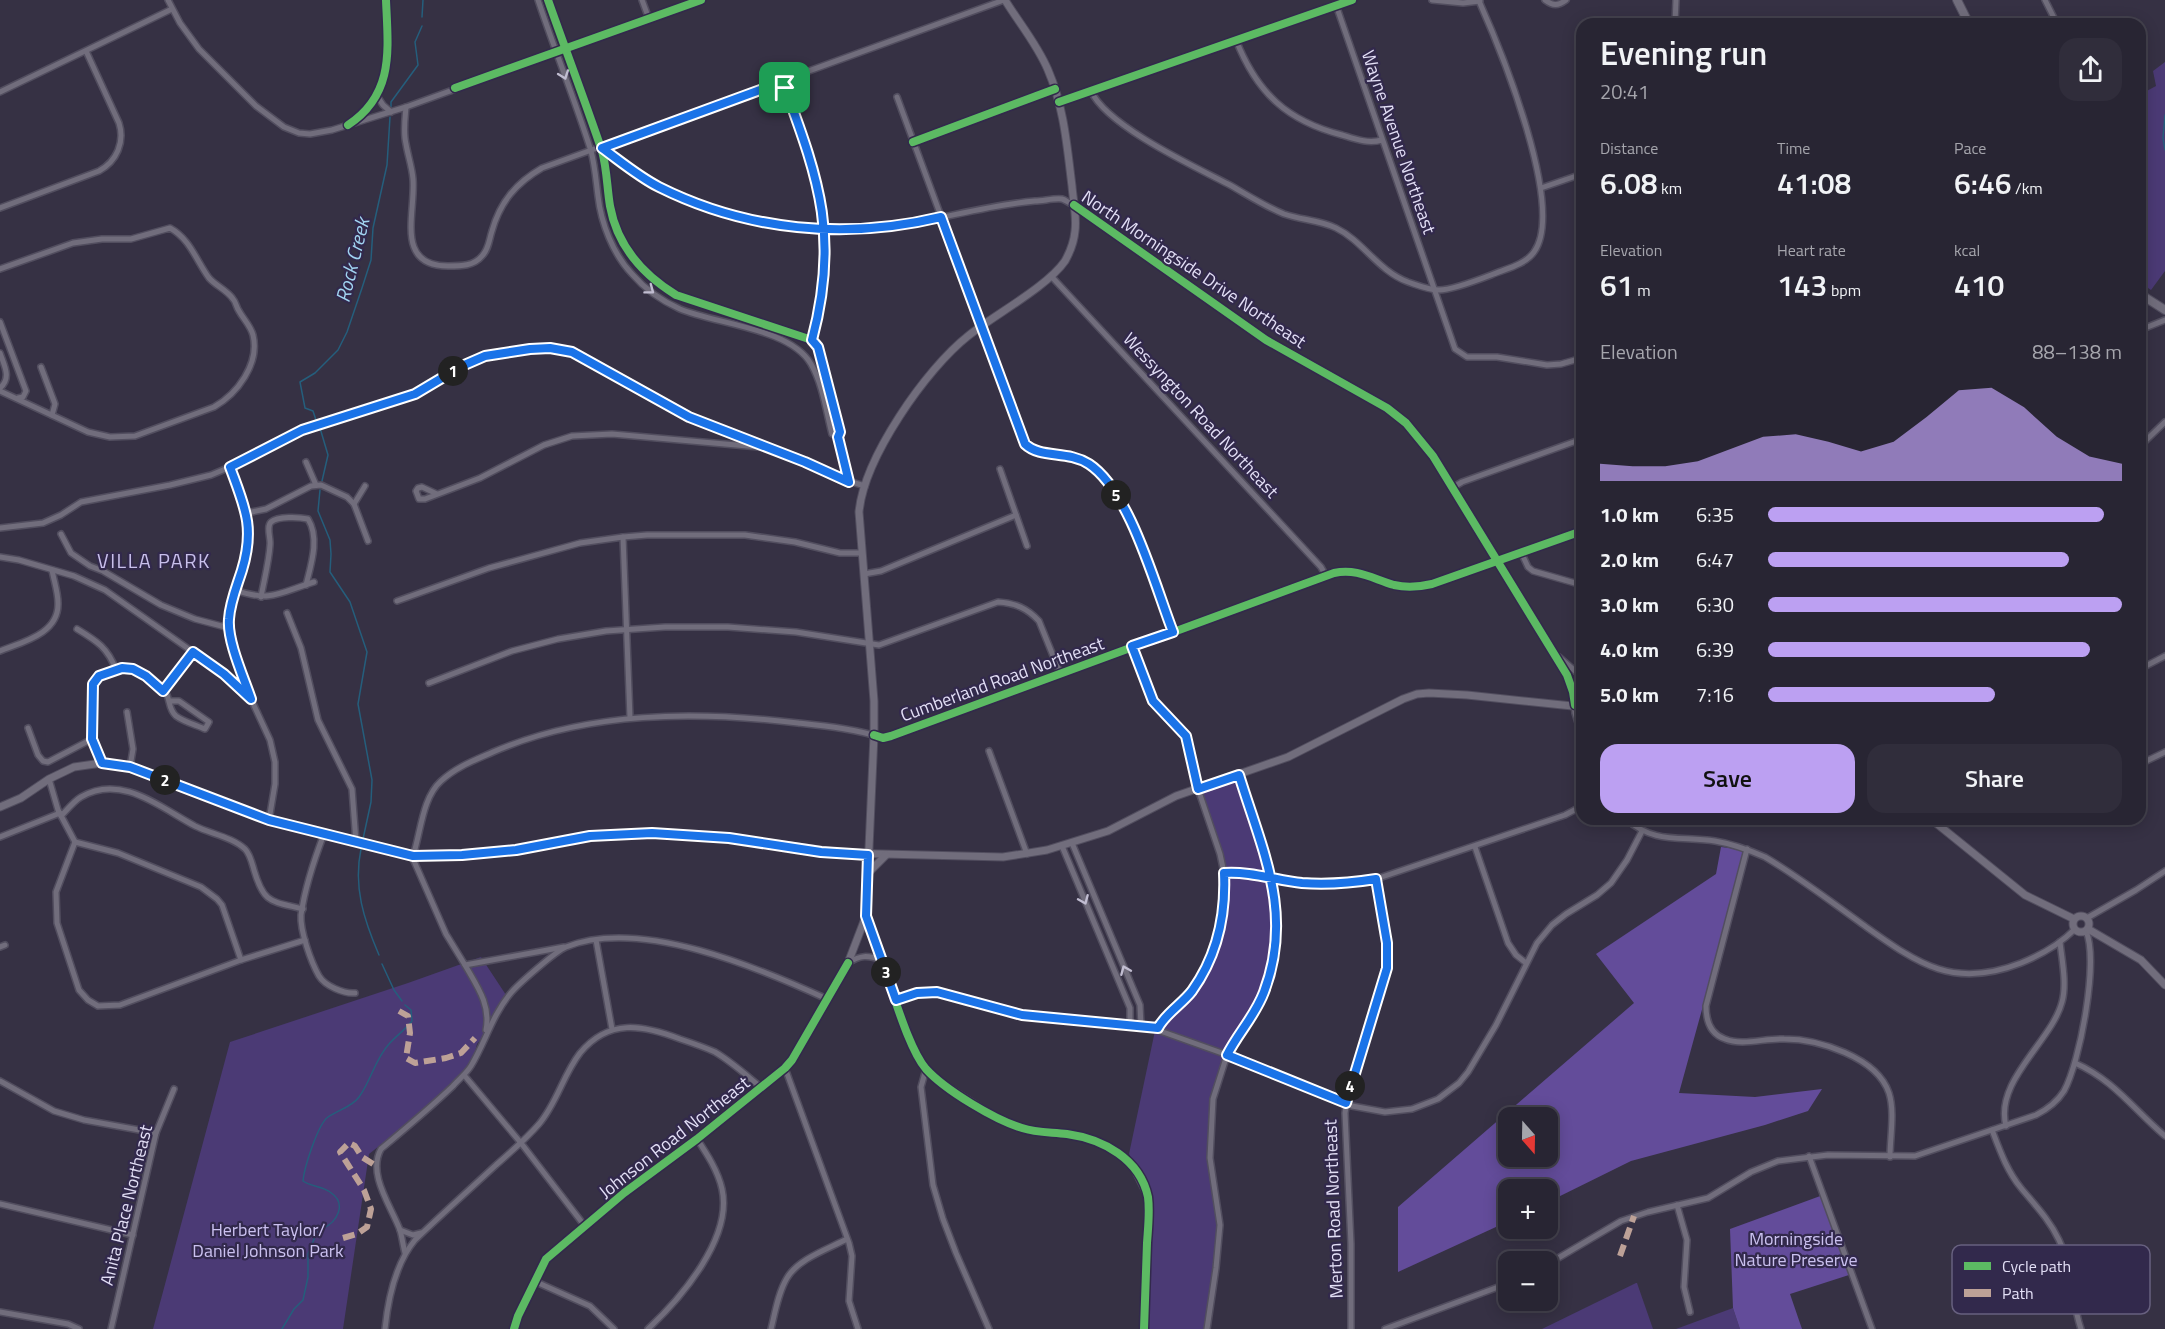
<!DOCTYPE html>
<meta charset="utf-8">
<style>
body{margin:0;font-family:"Titillium Web",sans-serif;background:#302d3b;color:#f1f3f6;height:100vh;display:flex;flex-direction:column;font-size:22px;white-space:nowrap}
*{box-sizing:border-box;margin:0}
p{font-size:20px;color:#a5a5ac}
.icon{flex:none;width:33px;height:33px;fill:none;stroke:currentColor;stroke-width:2;stroke-linecap:round;stroke-linejoin:round}
.map{position:relative;flex:1;overflow:hidden}
.details{position:absolute;left:1576px;top:18px;width:570px;height:807px;display:flex;flex-direction:column;background:#282533;border-radius:18px;box-shadow:0 3px 15px #0003,0 0 0 2px #44424e}
.details>*{flex:none}
.needle{width:39px;rotate:160deg}
.tools{position:absolute;left:1498px;top:1107px;display:grid;gap:12px}
.tools a{display:grid;place-items:center;width:60px;height:60px;border-radius:12px;background:#282533;box-shadow:0 3px 15px #0003,0 0 0 2px #44424e;font-size:30px}
.pin{position:absolute;display:grid;place-items:center;width:51px;height:51px;color:#fff;margin:-26px;border-radius:12px;box-shadow:0 3px 9px #0006}
.km{position:absolute;width:30px;height:30px;margin:-15px;border-radius:50%;background:#222;color:#fff;font-size:16px;line-height:30px;text-align:center}
.round{display:grid;place-items:center;flex:none;width:63px;height:63px;border-radius:18px;background:#302d3b}
.summary{display:flex;align-items:center;justify-content:space-between;height:102px;padding:0 24px}
h1{font-size:33px;font-weight:600;line-height:45px}
.figures{display:grid;grid-template-columns:repeat(3,1fr);gap:9px;height:102px;padding:6px 24px}
.figures div{display:grid;align-content:center}
.figures b{font-size:30px;font-weight:600}
.figures small{font-size:16px;font-weight:400}
.figures p{font-size:16px}
.chart{height:168px;padding:12px 24px}
.chart p{display:flex;justify-content:space-between}
.chart svg{width:100%;height:108px;margin-top:6px;fill:#bca0f2;opacity:.7}
.button{display:flex;gap:12px;margin-top:auto;padding:12px 24px}
.button a{flex:1;height:69px;border-radius:18px;background:#bca0f2;color:#111;font-size:24px;font-weight:600;line-height:69px;text-align:center}
.button a+a{background:#302d3b;color:#f1f3f6}
ul{padding:0 24px;list-style:none;font-size:20px}
li{display:grid;grid-template-columns:96px 72px 1fr;align-items:center;height:45px}
li i{height:15px;border-radius:8px;background:#bca0f2}
.map>svg:first-child{display:block}
.green{fill:#4b3a75}
.forest{fill:#634c9a;fill-rule:evenodd}
.lines{fill:none;stroke-linecap:round;stroke-linejoin:round}
.stream{stroke:#255e7c;stroke-width:1.5}
.minor-casing{stroke:#524e5f;stroke-width:8}
.tertiary-casing{stroke:#524e5f;stroke-width:9}
.secondary-casing{stroke:#524e5f;stroke-width:10}
.minor{stroke:#716d7c;stroke-width:5}
.tertiary{stroke:#716d7c;stroke-width:7}
.secondary{stroke:#716d7c;stroke-width:8}
.quiet{stroke:#bda197;stroke-width:6;stroke-dasharray:12 6;stroke-linecap:butt}
.cycleway-casing{stroke:#32294c;stroke-width:11}
.cycleway{stroke:#5cba63;stroke-width:8}
.oneway{stroke:#c1bdd1}
.route-casing{stroke:#fff;stroke-width:12}
.route{stroke:#1a73e8;stroke-width:8}
.labels{text-anchor:middle;dominant-baseline:central;stroke-width:4.5;stroke-linejoin:round;paint-order:stroke}
.street-label{font-size:18px;fill:#e3dff6;stroke:#32294c}
.park-label{font-size:18px;fill:#cbc1f0;stroke:#32294c}
.water-label{font-size:20px;font-style:italic;fill:#a1d4f1;stroke:#32294c}
.neighbourhood-label{font-size:20px;letter-spacing:1.5px;fill:#c8bfeb;stroke:#32294c}
.key{fill:#32294c;stroke:#67607f;stroke-width:1.5}
.key-label{font-size:16px;fill:#e3dff6}
</style>
<div class="map">
<svg width="2165" height="1329" viewBox="0 0 2165 1329">
<rect width="100%" height="100%" fill="#363144"/>
<g class="green">
<polygon points="2165,62 2165,271 2151,290 2141,283 2141,94 2156,86 2153,71"/>
<polygon points="1238,775 1278,907 1276,946 1258,1002 1228,1053 1213,1097 1209,1142 1214,1184 1222,1232 1213,1297 1206,1329 1144,1329 1150,1211 1143,1180 1129,1154 1156,1026 1186,999 1209,964 1223,923 1225,869 1199,789"/>
<polygon points="481,957 506,995 499,1016 477,1044 469,1075 369,1154 343,1329 153,1329 230,1042 408,983"/>
<polygon points="1637,1283 1653,1329 1542,1329 1636,1283"/>
<polygon points="1733,1308 1740,1329 1676,1329"/>
</g>
<g class="forest">
<path d="M1721,847L1746,850L1679,1093L1755,1097L1822,1089L1808,1111L1765,1125L1631,1161L1548,1202V1190H1509V1221L1398,1272V1207L1634,1003L1596,954L1716,874ZM1509,1118H1548V1156H1509Z"/>
<polygon points="1823,1195 1852,1274 1790,1294 1802,1329 1740,1329 1733,1308 1730,1229"/>
</g>
<g class="lines">
<g class="stream">
<polyline points="422,17 423,0"/>
<polyline points="391,107 391,102 418,65 415,42 422,26"/>
<polyline points="2165,115 2163,138 2165,150"/>
<polyline points="316,420 313,411 305,408 300,382 315,373 338,350 347,332 362,288 371,260 373,228 387,165 390,117"/>
<polyline points="320,428 328,455 322,481"/>
<polyline points="320,490 318,511 330,540 331,554 330,572 350,602 367,652 358,704 372,780 371,802 363,839"/>
<path d="M361,849C353,887 364,920 379,955"/>
<polyline points="382,964 394,990 402,1001"/>
<path d="M322,1229C337,1222 348,1204 330,1192C322,1186 312,1187 303,1181C304,1168 318,1124 328,1117C338,1110 352,1107 359,1097C371,1081 375,1059 389,1044C396,1036 405,1030 412,1021L411,1010L405,1005"/>
<polyline points="282,1329 294,1309 303,1300 308,1277 308,1254 317,1232"/>
</g>
<defs>
<g id="minor">
<polyline points="168,0 180,23 199,49 256,106 284,127 299,133 310,134 332,130 406,107 701,0"/>
<path d="M538,0C555,51 575,100 591,151C595,166 596,181 598,196C601,223 613,254 632,274C644,288 662,301 680,309C716,324 790,328 811,364C823,385 826,411 832,434L838,437"/>
<path d="M548,0C566,51 585,101 602,151C607,169 607,188 610,206C617,245 642,274 676,295L812,340L818,347L840,432L838,437L849,481"/>
<polyline points="642,0 649,19"/>
<polyline points="1432,0 1463,3 1480,1"/>
<path d="M1545,0C1553,6 1558,6 1566,0"/>
<polyline points="2045,0 2057,24"/>
<polyline points="1336,5 1455,349 1467,357 1497,357 1547,365 1561,364 1582,358"/>
<polyline points="1675,24 1676,0"/>
<path d="M1236,40C1257,93 1287,121 1342,135C1355,139 1368,144 1382,140"/>
<path d="M782,82C820,178 838,237 812,340"/>
<path d="M1091,91C1107,126 1193,166 1228,184C1246,194 1264,206 1284,214C1301,220 1320,220 1336,228C1363,241 1378,271 1408,282C1417,285 1429,290 1439,290C1452,290 1478,280 1491,275C1505,269 1525,265 1534,252C1566,208 1500,48 1479,1"/>
<polyline points="0,92 172,9"/>
<polyline points="377,96 383,105 391,112"/>
<path d="M897,97L1025,444C1041,459 1067,450 1089,464C1129,491 1156,587 1173,631"/>
<polyline points="1059,102 1352,0"/>
<path d="M406,107C405,119 403,132 406,144C408,156 412,167 413,179C416,212 394,266 448,266C461,266 474,266 482,256C489,249 489,240 492,231C500,202 516,183 542,168L1004,0"/>
<path d="M355,121C394,92 388,43 386,0"/>
<polyline points="913,142 1055,89"/>
<path d="M602,148C620,160 639,176 658,186C726,223 811,237 887,227C937,221 985,205 1035,201C1043,201 1054,198 1062,199C1066,200 1070,204 1074,205L1266,340L1387,408L1406,423L1433,456L1567,675L1573,692L1575,713L1582,736"/>
<polyline points="1541,188 1582,174"/>
<path d="M0,208L99,171C117,161 125,142 119,123L86,51"/>
<path d="M0,269L73,243L102,239H131L170,228C190,239 196,260 209,278C216,286 227,290 233,299C236,302 236,307 239,311C244,320 250,325 253,335C260,364 237,394 214,407L135,436L110,437L88,432L0,391"/>
<polyline points="1051,276 1321,567 1326,576"/>
<polyline points="0,322 26,391 23,397 18,398"/>
<polyline points="2140,330 2165,320"/>
<path d="M0,353C4,365 12,378 0,388"/>
<polyline points="41,367 55,404 52,415"/>
<polyline points="2140,446 2165,422"/>
<polyline points="306,462 316,485"/>
<polyline points="230,467 247,513 250,530 248,551 230,611 229,628 238,663 251,699 270,740 275,762 275,784 269,820"/>
<polyline points="1000,469 1027,546"/>
<polyline points="1452,488 1462,482 1582,439"/>
<polyline points="437,494 422,487 418,488 416,491 419,499 425,499 480,478 544,445 572,436 612,434 759,447"/>
<polyline points="354,504 365,486"/>
<polyline points="247,513 266,509 311,486 321,485 347,497 354,504 368,541"/>
<polyline points="0,528 43,523 61,515 81,502 170,485 211,475 242,462 302,430 415,394 462,366 485,356 505,351 550,348 578,354 689,417 805,462 838,478 865,486"/>
<polyline points="61,534 71,553 90,566 103,571 161,605 195,619 229,628"/>
<polyline points="623,537 630,718"/>
<polyline points="1521,552 1528,567 1533,571 1582,585"/>
<polyline points="0,557 19,560 74,576 105,590 224,674 250,698"/>
<polyline points="864,574 881,571 1016,515"/>
<path d="M235,590C271,603 281,592 314,582"/>
<path d="M261,597C264,580 269,562 270,545C271,539 266,527 271,522C278,516 299,517 308,519C320,538 311,565 306,585"/>
<polyline points="397,601 489,568 580,543 623,537 647,535 745,535 795,542 840,553 862,553"/>
<polyline points="287,613 301,648 318,720 352,789 356,842"/>
<path d="M77,629C97,641 108,648 116,670"/>
<polyline points="1132,647 1153,701 1186,736 1198,789 1220,854 1224,873 1222,919 1211,958 1191,991 1161,1022 1158,1028"/>
<path d="M0,651C22,642 59,634 58,603C58,592 54,581 52,570"/>
<polyline points="1559,657 1582,677"/>
<polyline points="2140,669 2165,656"/>
<path d="M429,683L512,651L558,639L606,631L665,627H728L796,632L879,645L998,602C1015,603 1027,608 1039,621L1060,673"/>
<polyline points="163,691 193,652"/>
<polyline points="127,712 133,749 130,767"/>
<polyline points="28,728 38,755 43,761 48,762 92,739"/>
<polyline points="989,751 1027,854"/>
<path d="M102,763L92,739L93,684L95,680C119,662 151,668 167,695C170,702 169,710 176,716C184,722 196,725 205,729L209,722L179,701H169"/>
<polyline points="2140,764 2165,752"/>
<polyline points="49,779 58,810 75,842 56,892 57,923 79,990 88,1000 98,1006 120,1005 241,960 305,940"/>
<path d="M61,816C67,810 74,801 81,797C121,773 161,808 195,826C211,834 232,837 245,849C250,854 252,863 254,870C264,904 271,901 303,909"/>
<path d="M1626,819C1654,844 1681,836 1715,841C1733,844 1749,850 1765,857C1799,877 1830,901 1862,924C1917,963 1952,990 2021,963C2041,955 2060,944 2075,929"/>
<path d="M324,834C314,860 305,887 301,915C300,931 311,962 319,976C325,986 344,994 355,993"/>
<polyline points="0,837 60,813"/>
<polyline points="75,842 118,853 201,887 217,899 222,905 241,960"/>
<polyline points="1072,843 1140,1005 1141,1026"/>
<polyline points="1062,846 1130,1008 1130,1025"/>
<polyline points="1475,847 1508,943 1516,955 1526,963"/>
<path d="M1747,849L1706,1006C1706,1020 1710,1034 1725,1039C1742,1046 1766,1038 1784,1039C1818,1039 1877,1057 1889,1093C1895,1112 1890,1137 1890,1157"/>
<polyline points="1224,873 1325,884 1376,879 1565,815 1582,806"/>
<polyline points="866,916 914,1050 926,1069 936,1079 997,1118 1021,1128 1076,1136 1100,1143 1124,1158 1134,1169 1148,1197 1144,1329"/>
<polyline points="2087,918 2136,890 2165,871"/>
<polyline points="596,940 612,1029"/>
<polyline points="0,947 5,945"/>
<path d="M564,947L465,965L446,934L414,861L413,856C421,832 422,798 441,781C456,767 475,760 493,752C588,711 696,711 798,723C826,726 856,729 883,738L1334,573C1357,568 1373,579 1394,585C1407,588 1419,587 1432,584L1582,531"/>
<path d="M848,963C860,955 868,955 881,960"/>
<path d="M465,965C477,986 491,1005 486,1030"/>
<polyline points="896,1000 917,993 937,992 1022,1015 1149,1027 1236,1058 1352,1106 1385,1112 1412,1109 1438,1099 1459,1083 1468,1072 1496,1025 1537,943 1552,925 1566,914 1597,895 1611,883 1627,860 1642,831"/>
<path d="M2075,1063C2114,1080 2134,1110 2165,1136"/>
<polyline points="785,1068 849,1243 852,1256 849,1301 858,1329"/>
<polyline points="926,1069 921,1087 933,1185 943,1219 956,1253 989,1329"/>
<polyline points="464,1075 521,1143 584,1225"/>
<polyline points="0,1081 54,1111 84,1120 156,1133"/>
<path d="M2006,1126C1994,1081 2052,1041 2062,1002C2067,984 2062,961 2060,942"/>
<path d="M1992,1130C2000,1151 2007,1171 2021,1188C2035,1205 2049,1219 2059,1240C2072,1268 2071,1300 2081,1329"/>
<polyline points="1809,1156 1872,1329"/>
<polyline points="0,1204 133,1235"/>
<polyline points="1677,1205 1687,1240 1684,1287 1690,1312"/>
<polyline points="400,1230 413,1235 421,1233"/>
<path d="M405,1253C403,1245 402,1237 400,1230C391,1206 367,1174 381,1149C405,1129 430,1108 453,1086C459,1079 466,1074 471,1066C485,1043 492,1016 510,994C517,985 556,951 566,947C640,917 759,968 827,999"/>
<path d="M1548,1264L1621,1221L1648,1212L1708,1198L1751,1172L1778,1161L1828,1155L1915,1156L2036,1115C2048,1109 2057,1102 2064,1091C2080,1062 2099,961 2086,931"/>
<polyline points="534,1281 590,1306 614,1329"/>
<polyline points="0,1312 68,1324 79,1329"/>
<polyline points="111,1329 156,1133 174,1089"/>
<path d="M385,1329C388,1299 396,1263 415,1240C441,1215 469,1190 496,1165C511,1152 526,1139 539,1124C557,1103 563,1075 580,1053C609,1018 643,1025 680,1039C692,1043 704,1047 715,1052C732,1062 747,1076 762,1088"/>
<path d="M648,1329C681,1298 733,1238 722,1189C718,1171 707,1154 697,1139"/>
<path d="M771,1329C775,1313 778,1293 787,1278C798,1259 828,1249 847,1239"/>
<polyline points="1207,1329 1216,1268 1220,1225 1210,1158 1213,1099 1227,1055 1245,1029 1264,993 1275,948 1277,925 1272,879 1239,775"/>
<polyline points="1351,1329 1351,1244 1345,1113 1348,1094 1387,968 1387,943 1376,879"/>
<polyline points="1385,1329 1509,1283"/>
</g>
<g id="tertiary">
<polyline points="0,807 21,798 49,779 74,767 102,763 130,767 269,820 413,856 462,855 516,850 590,836 652,833 729,838 843,853 1003,857 1047,850 1108,831 1176,796 1288,757 1403,699 1417,694 1429,693 1467,695 1582,707"/>
<polyline points="1931,819 2025,895 2074,919"/>
<polyline points="867,874 886,855"/>
<circle cx="2081" cy="924" r="8"/>
<polyline points="2088,929 2141,960 2165,985"/>
<path d="M514,1329L518,1316L546,1259L624,1193L697,1139L785,1068L792,1060L848,963L866,916L874,735V701L859,512C864,458 926,369 968,336C994,315 1047,287 1065,261C1070,252 1074,242 1075,231C1077,216 1073,200 1072,186C1067,146 1064,107 1048,70C1037,44 1019,23 1005,0"/>
</g>
<g id="secondary">
<polyline points="1957,0 1969,24"/>
<polyline points="2140,294 2165,310"/>
</g>
</defs>
<use href="#minor" class="minor-casing"/>
<use href="#tertiary" class="tertiary-casing"/>
<use href="#secondary" class="secondary-casing"/>
<use href="#minor" class="minor"/>
<use href="#tertiary" class="tertiary"/>
<use href="#secondary" class="secondary"/>
<g class="quiet">
<polyline points="399,1011 408,1016 410,1033 406,1058 415,1063 446,1058 461,1053 475,1038"/>
<polyline points="343,1238 357,1234 367,1227 371,1209 364,1190 340,1152 349,1143 355,1146 362,1157 376,1166"/>
<polyline points="1620,1256 1634,1216"/>
</g>
<defs>
<g id="cycleway">
<path d="M548,0C566,51 585,101 602,151C607,169 607,188 610,206C617,245 642,274 676,295L812,340L818,347L840,432L838,437L849,481"/>
<polyline points="455,88 701,0"/>
<polyline points="1059,102 1352,0"/>
<path d="M348,125C395,94 388,49 386,0"/>
<polyline points="913,142 1055,89"/>
<polyline points="1074,205 1266,340 1387,408 1406,423 1433,456 1567,675 1573,692 1575,705"/>
<path d="M874,735L883,738L891,736L1334,573C1357,568 1373,579 1394,585C1407,588 1419,587 1432,584L1582,531"/>
<path d="M881,960C892,988 908,1048 926,1069C945,1090 995,1120 1022,1128C1037,1133 1052,1132 1067,1134C1103,1139 1140,1159 1148,1197C1150,1212 1148,1228 1147,1243C1146,1271 1145,1300 1144,1329"/>
<polyline points="514,1329 518,1316 546,1259 624,1193 697,1139 785,1068 792,1060 848,963"/>
</g>
</defs>
<use href="#cycleway" class="cycleway-casing"/>
<use href="#cycleway" class="cycleway"/>
</g>
<defs><path id="oneway-chevron" d="M-2-3.5L2.5 0L-2 3.5" fill="none" stroke-width="1.6" stroke-linecap="round" stroke-linejoin="round" transform="scale(1.5)"/></defs>
<g class="oneway">
<use href="#oneway-chevron" transform="translate(564 75) rotate(70)"/>
<use href="#oneway-chevron" transform="translate(650 290) rotate(37)"/>
<use href="#oneway-chevron" transform="translate(1084 900) rotate(67)"/>
<use href="#oneway-chevron" transform="translate(1125 970) rotate(-113)"/>
</g>
<g class="lines">
<defs>
<path id="route" d="M785,88C820,182 839,239 812,340L818,347L840,432L838,437L849,482L805,462L689,417L572,352L550,348L530,349L485,356L462,366L415,394L302,430L230,467C245,508 255,527 242,570C237,586 230,602 229,619C227,641 244,678 251,699L224,674L193,652L163,691L146,676L133,669L122,668L99,676L93,684L92,739L102,763L130,767L269,820L413,856L462,855L516,850L590,836L652,833L729,838L821,852L868,855L866,916L896,1000L917,993L937,992L1022,1015L1158,1028C1165,1014 1182,1004 1192,991C1217,956 1226,915 1224,873C1249,871 1276,880 1302,883C1327,885 1351,883 1376,879L1387,943V968L1346,1103L1227,1055C1238,1033 1255,1016 1264,992C1294,913 1262,850 1239,775L1198,789L1186,736L1153,701L1132,646L1173,632C1155,586 1130,491 1089,464C1067,450 1041,459 1025,444L941,217C846,240 747,231 659,187C639,177 620,161 602,148L782,82L785,88"/>
</defs>
<use href="#route" class="route-casing"/>
<use href="#route" class="route"/>
</g>
<g class="labels">
<g class="street-label">
<text transform="translate(1399 142) rotate(71)">Wayne Avenue Northeast</text>
<text transform="translate(1194 269) rotate(34)">North Morningside Drive Northeast</text>
<text transform="translate(1201 415) rotate(47)">Wessyngton Road Northeast</text>
<text transform="translate(1002 679) rotate(-20)">Cumberland Road Northeast</text>
<text transform="translate(674 1137) rotate(-38)">Johnson Road Northeast</text>
<text transform="translate(126 1205) rotate(-76)">Anita Place Northeast</text>
<text transform="translate(1333 1209) rotate(-92)">Merton Road Northeast</text>
</g>
<g class="park-label">
<text x="268" y="1229">Herbert Taylor/<tspan x="268" dy="21">Daniel Johnson Park</tspan></text>
<text x="1796" y="1238">Morningside<tspan x="1796" dy="21">Nature Preserve</tspan></text>
</g>
<g class="water-label">
<text transform="translate(352 260) rotate(-76)">Rock Creek</text>
</g>
<g class="neighbourhood-label">
<text x="154" y="560">VILLA PARK</text>
</g>
</g>
<rect x="1952" y="1245" width="198" height="69" rx="9" class="key"/>
<rect x="1964" y="1262" width="27" height="8" fill="#5cba63"/>
<rect x="1964" y="1289" width="27" height="8" fill="#bda197"/>
<g class="key-label">
<text x="2002" y="1272">Cycle path</text>
<text x="2002" y="1299">Path</text>
</g>
</svg>
<div class="tools">
<a><svg class="needle" viewBox="-14 -14 28 28"><path d="M0-13l5 13h-10z" fill="#e53935"/><path d="M0 13l5-13h-10z" fill="#a5a5ac"/></svg></a>
<a>+</a>
<a>−</a>
</div>
<div class="pin" style="left:785px;top:88px;background:#1e9e55"><svg class="icon" aria-label="arrive" viewBox="0 0 24 24"><path d="M6 21V4h12l-3 4 3 4H6"/></svg></div>
<b class="km" style="left:453px;top:371px">1</b>
<b class="km" style="left:165px;top:780px">2</b>
<b class="km" style="left:886px;top:972px">3</b>
<b class="km" style="left:1350px;top:1086px">4</b>
<b class="km" style="left:1116px;top:495px">5</b>
<section class="details">
<div class="summary"><div><h1>Evening run</h1><p>20:41</p></div><a class="round"><svg class="icon" aria-label="share" viewBox="0 0 24 24"><path d="M12 15V3M7 8l5-5 5 5M5 13v7h14v-7"/></svg></a></div>
<div class="figures">
<div><p>Distance</p><b>6.08<small> km</small></b></div>
<div><p>Time</p><b>41:08</b></div>
<div><p>Pace</p><b>6:46<small> /km</small></b></div>
</div>
<div class="figures">
<div><p>Elevation</p><b>61<small> m</small></b></div>
<div><p>Heart rate</p><b>143<small> bpm</small></b></div>
<div><p>kcal</p><b>410</b></div>
</div>
<div class="chart"><p><span>Elevation</span>88–138 m</p>
<svg viewBox="0 0 160 44" preserveAspectRatio="none"><path d="M0 44V37L10 38L20 38L30 36L40 31L50 26L60 25L70 28L80 32L90 28L100 18L110 7L120 6L130 14L140 26L150 34L160 37V44z"/></svg>
</div>
<ul>
<li><b>1.0 km</b>6:35<i style="width:95%"></i></li>
<li><b>2.0 km</b>6:47<i style="width:85%"></i></li>
<li><b>3.0 km</b>6:30<i style="width:100%"></i></li>
<li><b>4.0 km</b>6:39<i style="width:91%"></i></li>
<li><b>5.0 km</b>7:16<i style="width:64%"></i></li>
</ul>
<div class="button"><a>Save</a><a>Share</a></div>
</section>
</div>
